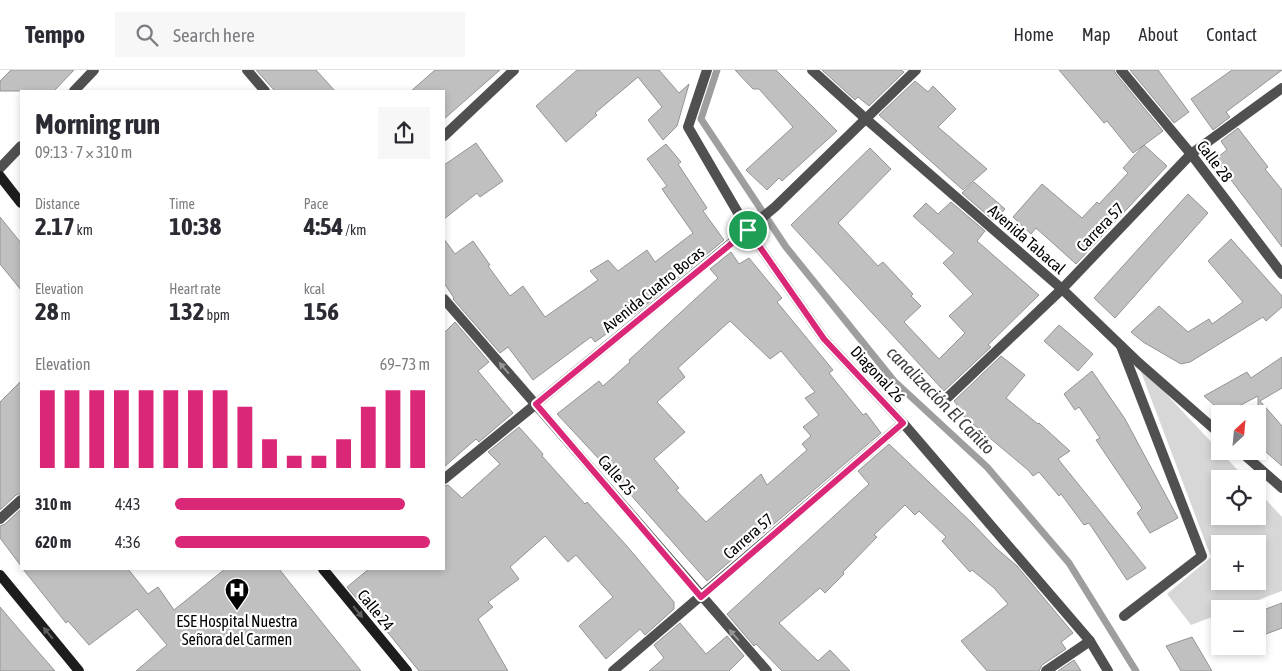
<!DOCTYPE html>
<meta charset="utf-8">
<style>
body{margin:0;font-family:"Asap Condensed",sans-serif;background:#f7f7f7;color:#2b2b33;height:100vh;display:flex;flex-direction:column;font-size:19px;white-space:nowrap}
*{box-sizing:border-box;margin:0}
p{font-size:16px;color:#7c7c81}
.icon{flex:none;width:28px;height:28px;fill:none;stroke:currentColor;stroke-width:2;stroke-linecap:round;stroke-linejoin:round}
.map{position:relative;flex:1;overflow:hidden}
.details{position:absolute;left:20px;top:20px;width:425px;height:480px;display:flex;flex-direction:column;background:#fff;border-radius:0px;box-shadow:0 2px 8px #0003}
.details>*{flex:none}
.needle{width:32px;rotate:26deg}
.fabs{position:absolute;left:1211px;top:335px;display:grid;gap:10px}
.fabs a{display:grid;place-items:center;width:55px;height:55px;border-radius:0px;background:#fff;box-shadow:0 2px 8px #0003;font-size:25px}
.pin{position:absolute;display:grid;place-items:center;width:42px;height:42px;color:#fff;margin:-21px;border:2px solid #fff;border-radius:50%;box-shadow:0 1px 5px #0007}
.round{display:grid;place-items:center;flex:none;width:52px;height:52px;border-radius:0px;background:#f7f7f7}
.headline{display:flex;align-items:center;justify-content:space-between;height:85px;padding:0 15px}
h1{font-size:28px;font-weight:700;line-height:38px}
.metrics{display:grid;grid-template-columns:repeat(3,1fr);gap:8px;height:85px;padding:5px 15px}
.metrics div{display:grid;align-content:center}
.metrics b{font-size:25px;font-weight:700}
.metrics small{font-size:14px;font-weight:400}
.metrics p{font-size:14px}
.chart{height:140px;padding:10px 15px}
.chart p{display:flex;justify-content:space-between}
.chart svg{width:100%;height:90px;margin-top:5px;stroke:#db2777;stroke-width:6}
ul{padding:0 15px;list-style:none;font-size:16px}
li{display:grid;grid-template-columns:80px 60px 1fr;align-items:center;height:38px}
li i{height:12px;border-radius:6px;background:#db2777}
header{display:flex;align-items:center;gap:30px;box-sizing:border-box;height:70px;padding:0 25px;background:#fff;border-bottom:1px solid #e1e1e2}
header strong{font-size:24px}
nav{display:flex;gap:28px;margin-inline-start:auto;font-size:18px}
.search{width:350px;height:45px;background:#f7f7f7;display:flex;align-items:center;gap:12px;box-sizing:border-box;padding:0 18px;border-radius:0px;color:#7c7c81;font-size:19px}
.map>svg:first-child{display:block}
.green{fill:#d7d7d7;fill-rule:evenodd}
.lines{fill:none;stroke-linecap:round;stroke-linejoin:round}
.stream{stroke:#9e9e9e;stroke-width:7}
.building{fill:#c0c0c0;stroke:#949494;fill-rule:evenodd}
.minor{stroke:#505050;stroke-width:10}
.tertiary{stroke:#505050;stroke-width:10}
.secondary{stroke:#1d1d1d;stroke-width:10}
.oneway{fill:#969696}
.oneway2{fill:#616161}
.route-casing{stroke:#fff;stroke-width:10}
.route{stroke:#db2777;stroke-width:6}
.labels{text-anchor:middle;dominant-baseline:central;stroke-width:4.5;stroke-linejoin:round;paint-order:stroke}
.street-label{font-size:16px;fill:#000;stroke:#fff}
.poi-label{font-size:16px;fill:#000;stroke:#fff}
.water-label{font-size:18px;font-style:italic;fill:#3f3f3f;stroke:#fff}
</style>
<header>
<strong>Tempo</strong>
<div class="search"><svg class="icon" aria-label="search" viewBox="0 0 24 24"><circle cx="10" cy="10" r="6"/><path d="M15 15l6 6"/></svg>Search here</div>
<nav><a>Home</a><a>Map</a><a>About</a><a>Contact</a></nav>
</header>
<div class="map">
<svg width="1282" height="601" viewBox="0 0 1282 601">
<rect width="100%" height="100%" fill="#fff"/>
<path class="green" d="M1138,294L1246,409H1220V446H1258V421L1282,447V521L1235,539H1220V544L1191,555L1167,524L1211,487ZM1220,474H1258V511H1220Z"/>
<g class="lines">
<polyline class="stream" points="717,0 701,49 786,177 894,311 987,397 1069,493 1136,601"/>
</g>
<g class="building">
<polygon points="11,0 74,0 54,21 0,21 0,11"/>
<polygon points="256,0 316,0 335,21 275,21"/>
<polygon points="435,0 500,0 444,49 444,21 411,21"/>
<polygon points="577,0 659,0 679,23 689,14 677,56 663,70 648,50 662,37 638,7 595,43 597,45 566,72 536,36"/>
<polygon points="735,0 776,0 837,61 782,111 779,108 767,120 746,100 793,57 759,19 753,19"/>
<polygon points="822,0 901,0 904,2 869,36 858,27 855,30"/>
<polygon points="1059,0 1114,0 1116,4 1163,61 1144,75 1167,96 1076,194 1036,158 1031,164 1013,147 1042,114 1082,148 1097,132 1099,134 1128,103 1123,98 1144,75 1133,83 1107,51 1104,53"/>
<polygon points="1130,0 1158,0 1189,42 1174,53"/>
<polygon points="1232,0 1282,0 1226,42 1230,47 1213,60 1191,29"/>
<polygon points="915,11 928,22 933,16 956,39 938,57 987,99 963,120 879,45"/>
<polygon points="1238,58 1268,97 1265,99 1282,120 1282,177 1215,89 1227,80 1221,71"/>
<polygon points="476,73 503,111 480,127 477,123 444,149 444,95"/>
<polygon points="666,74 681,92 678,94 707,138 703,141 724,170 640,240 595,272 591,267 533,310 508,277 500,283 453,229 454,228 444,213 444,169 455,184 473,171 490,195 488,196 510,226 523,216 545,247 598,210 590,201 608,190 618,201 647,180 655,192 693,163 662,119 667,116 647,89"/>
<polygon points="870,78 891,99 838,153 878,196 883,192 913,224 911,226 921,236 904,252 939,289 965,263 949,246 973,224 943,193 954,183 913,146 926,133 938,144 951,132 985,161 977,171 1039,225 988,275 991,277 944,321 791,155"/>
<polygon points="974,112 1005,139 994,151 962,123"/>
<polygon points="1188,124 1208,143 1115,248 1094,228"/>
<polygon points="0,147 21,173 21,220 0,194"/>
<polygon points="1231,169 1282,226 1282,237 1266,251 1263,247 1190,292 1181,294 1143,272 1131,262 1159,236 1188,262 1209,249 1212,254 1243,232 1208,191"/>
<path d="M731,182L739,194L749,188L782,228L777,232L833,300L829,303L863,345L866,343L881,363L707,511L599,389L557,344L599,311L603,316L630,292L629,290L718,208L710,199ZM730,251L770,289L781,281L815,322L805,328L819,345L803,357L811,366L802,374L807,380L767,415L761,404L706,452L676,420L679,418L654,389L685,362L657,332L685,307L678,298Z"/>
<polygon points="455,252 489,292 478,301 513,343 479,372 476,369 444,397 444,263"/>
<polygon points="1059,255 1093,284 1078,301 1044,271"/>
<polygon points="1001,286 1025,305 1006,328 1038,354 1039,353 1070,381 1058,389 1146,498 1127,510 1089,453 1084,455 1061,424 1059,426 1039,402 1033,406 1028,400 954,338 957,335 954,331"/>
<polygon points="1282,287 1282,318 1260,331 1282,356 1282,396 1258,375 1258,326 1224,344 1204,326 1247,302 1251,308"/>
<polygon points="1092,301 1125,349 1178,448 1150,463 1137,443 1142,438 1096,370 1100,368 1079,337 1075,340 1064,324"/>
<polygon points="21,311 21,423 16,425 0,440 0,332"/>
<polygon points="519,357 543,384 542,386 585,434 587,432 626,475 674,532 674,539 645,565 640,559 606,589 579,556 613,527 576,485 568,492 545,466 510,497 519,509 488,532 493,537 478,549 508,601 419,601 368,538 366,540 347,517 369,499 444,499 444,416 448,415 462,428 500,394 488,382"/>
<polygon points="889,374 971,452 996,478 1017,496 1073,563 1061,572 1066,579 1042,595 1039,601 987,601 961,571 1008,534 994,518 972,500 970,502 942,471 946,467 919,441 915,445 905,435 874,465 877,467 843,502 844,504 825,523 820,518 779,553 818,591 830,580 850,601 782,601 756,574 754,576 727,544 869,414 858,401"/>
<polygon points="21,439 21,496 0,468 0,456 5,454"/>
<polygon points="23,499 128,499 148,524 158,517 174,540 225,499 279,499 361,601 136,601 167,575 137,539 89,575 68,551 66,553"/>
<polygon points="1282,533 1282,558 1258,567 1258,542"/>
<polygon points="0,537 34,577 55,601 0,601"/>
<polygon points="680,553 706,584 727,566 744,586 729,601 649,601 664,588 654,575"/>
<polygon points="1192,567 1212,601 1181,601 1166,576"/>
<polygon points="1074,590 1081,601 1058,601"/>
</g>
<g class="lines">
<g class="minor">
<polyline points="247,0 265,21"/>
<polyline points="707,0 688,57 748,160 824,269 903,353 1090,571 1108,601"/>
<polyline points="1121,0 1191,84 1282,204"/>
<polyline points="74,21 94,0"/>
<polyline points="444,66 514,0"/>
<polyline points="0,98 21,76"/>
<polyline points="444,229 767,601"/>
<polyline points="1121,276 1202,486 1124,546"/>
<polyline points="948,327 1062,219 1191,84 1282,18"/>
<polyline points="444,409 536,334"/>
<polyline points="0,449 21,430"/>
<polyline points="613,601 903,353"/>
<polyline points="1046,601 1090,571"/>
</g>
<g class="tertiary">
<polyline points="812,0 866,49 1062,219 1139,293 1220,364"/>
<polyline points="536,334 775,137 916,0"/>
<polyline points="1240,381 1282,418"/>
</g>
<g class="secondary">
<polyline points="0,106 21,133"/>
<polyline points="323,499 407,601"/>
<polyline points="0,505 79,601"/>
</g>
</g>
<defs><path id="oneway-solid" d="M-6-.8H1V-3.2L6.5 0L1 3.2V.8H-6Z" transform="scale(1.25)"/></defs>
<g class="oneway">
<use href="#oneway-solid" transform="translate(504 298) rotate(-131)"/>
<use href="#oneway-solid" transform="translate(734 565) rotate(-132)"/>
</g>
<g class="oneway2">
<use href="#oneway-solid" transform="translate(358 542) rotate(51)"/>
<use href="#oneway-solid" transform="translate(48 563) rotate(-130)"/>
</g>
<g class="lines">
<defs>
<polygon id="route" points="748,160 824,269 903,353 701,527 536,334"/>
</defs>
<use href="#route" class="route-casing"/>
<use href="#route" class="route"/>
</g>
<defs>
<symbol id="hospital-pin" viewBox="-11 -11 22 30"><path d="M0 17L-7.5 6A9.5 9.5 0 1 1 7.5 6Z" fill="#000" stroke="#fff"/><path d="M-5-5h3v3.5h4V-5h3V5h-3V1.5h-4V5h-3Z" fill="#fff"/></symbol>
</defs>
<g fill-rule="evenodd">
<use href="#hospital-pin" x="223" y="506" width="28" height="38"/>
</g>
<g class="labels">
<g class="street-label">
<text transform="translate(1215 91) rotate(53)">Calle 28</text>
<text transform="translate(1100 157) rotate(-46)">Carrera 57</text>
<text transform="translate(1027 169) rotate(41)">Avenida Tabacal</text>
<text transform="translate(653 219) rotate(-39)">Avenida Cuatro Bocas</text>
<text transform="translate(878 304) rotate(47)">Diagonal 26</text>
<text transform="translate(617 405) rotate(49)">Calle 25</text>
<text transform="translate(748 466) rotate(-41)">Carrera 57</text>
<text transform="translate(376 540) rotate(51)">Calle 24</text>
</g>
<g class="poi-label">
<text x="237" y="551">ESE Hospital Nuestra<tspan x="237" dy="18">Señora del Carmen</tspan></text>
</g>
<g class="water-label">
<text transform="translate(941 330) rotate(45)">canalización El Cañito</text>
</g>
</g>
</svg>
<div class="fabs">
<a><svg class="needle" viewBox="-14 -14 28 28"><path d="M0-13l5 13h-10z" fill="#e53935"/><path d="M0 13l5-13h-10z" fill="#7c7c81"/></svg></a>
<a><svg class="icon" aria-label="locate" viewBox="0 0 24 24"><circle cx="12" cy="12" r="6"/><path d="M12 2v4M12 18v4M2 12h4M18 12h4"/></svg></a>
<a>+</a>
<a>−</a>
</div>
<div class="pin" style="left:748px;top:160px;background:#1e9e55"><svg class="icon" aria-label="arrive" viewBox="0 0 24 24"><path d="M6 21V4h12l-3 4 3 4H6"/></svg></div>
<section class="details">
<div class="headline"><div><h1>Morning run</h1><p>09:13 · 7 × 310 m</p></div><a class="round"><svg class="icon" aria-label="share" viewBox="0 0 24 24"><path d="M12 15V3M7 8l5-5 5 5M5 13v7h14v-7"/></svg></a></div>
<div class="metrics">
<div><p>Distance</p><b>2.17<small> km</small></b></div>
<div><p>Time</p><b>10:38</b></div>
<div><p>Pace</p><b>4:54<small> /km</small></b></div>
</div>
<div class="metrics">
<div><p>Elevation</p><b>28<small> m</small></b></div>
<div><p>Heart rate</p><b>132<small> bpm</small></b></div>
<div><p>kcal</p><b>156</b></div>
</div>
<div class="chart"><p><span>Elevation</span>69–73 m</p>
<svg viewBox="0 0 160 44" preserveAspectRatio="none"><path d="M5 44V6M15 44V6M25 44V6M35 44V6M45 44V6M55 44V6M65 44V6M75 44V6M85 44V14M95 44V30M105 44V38M115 44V38M125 44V30M135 44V14M145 44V6M155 44V6"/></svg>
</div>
<ul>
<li><b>310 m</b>4:43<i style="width:90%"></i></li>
<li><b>620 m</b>4:36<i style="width:100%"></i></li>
</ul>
</section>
</div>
